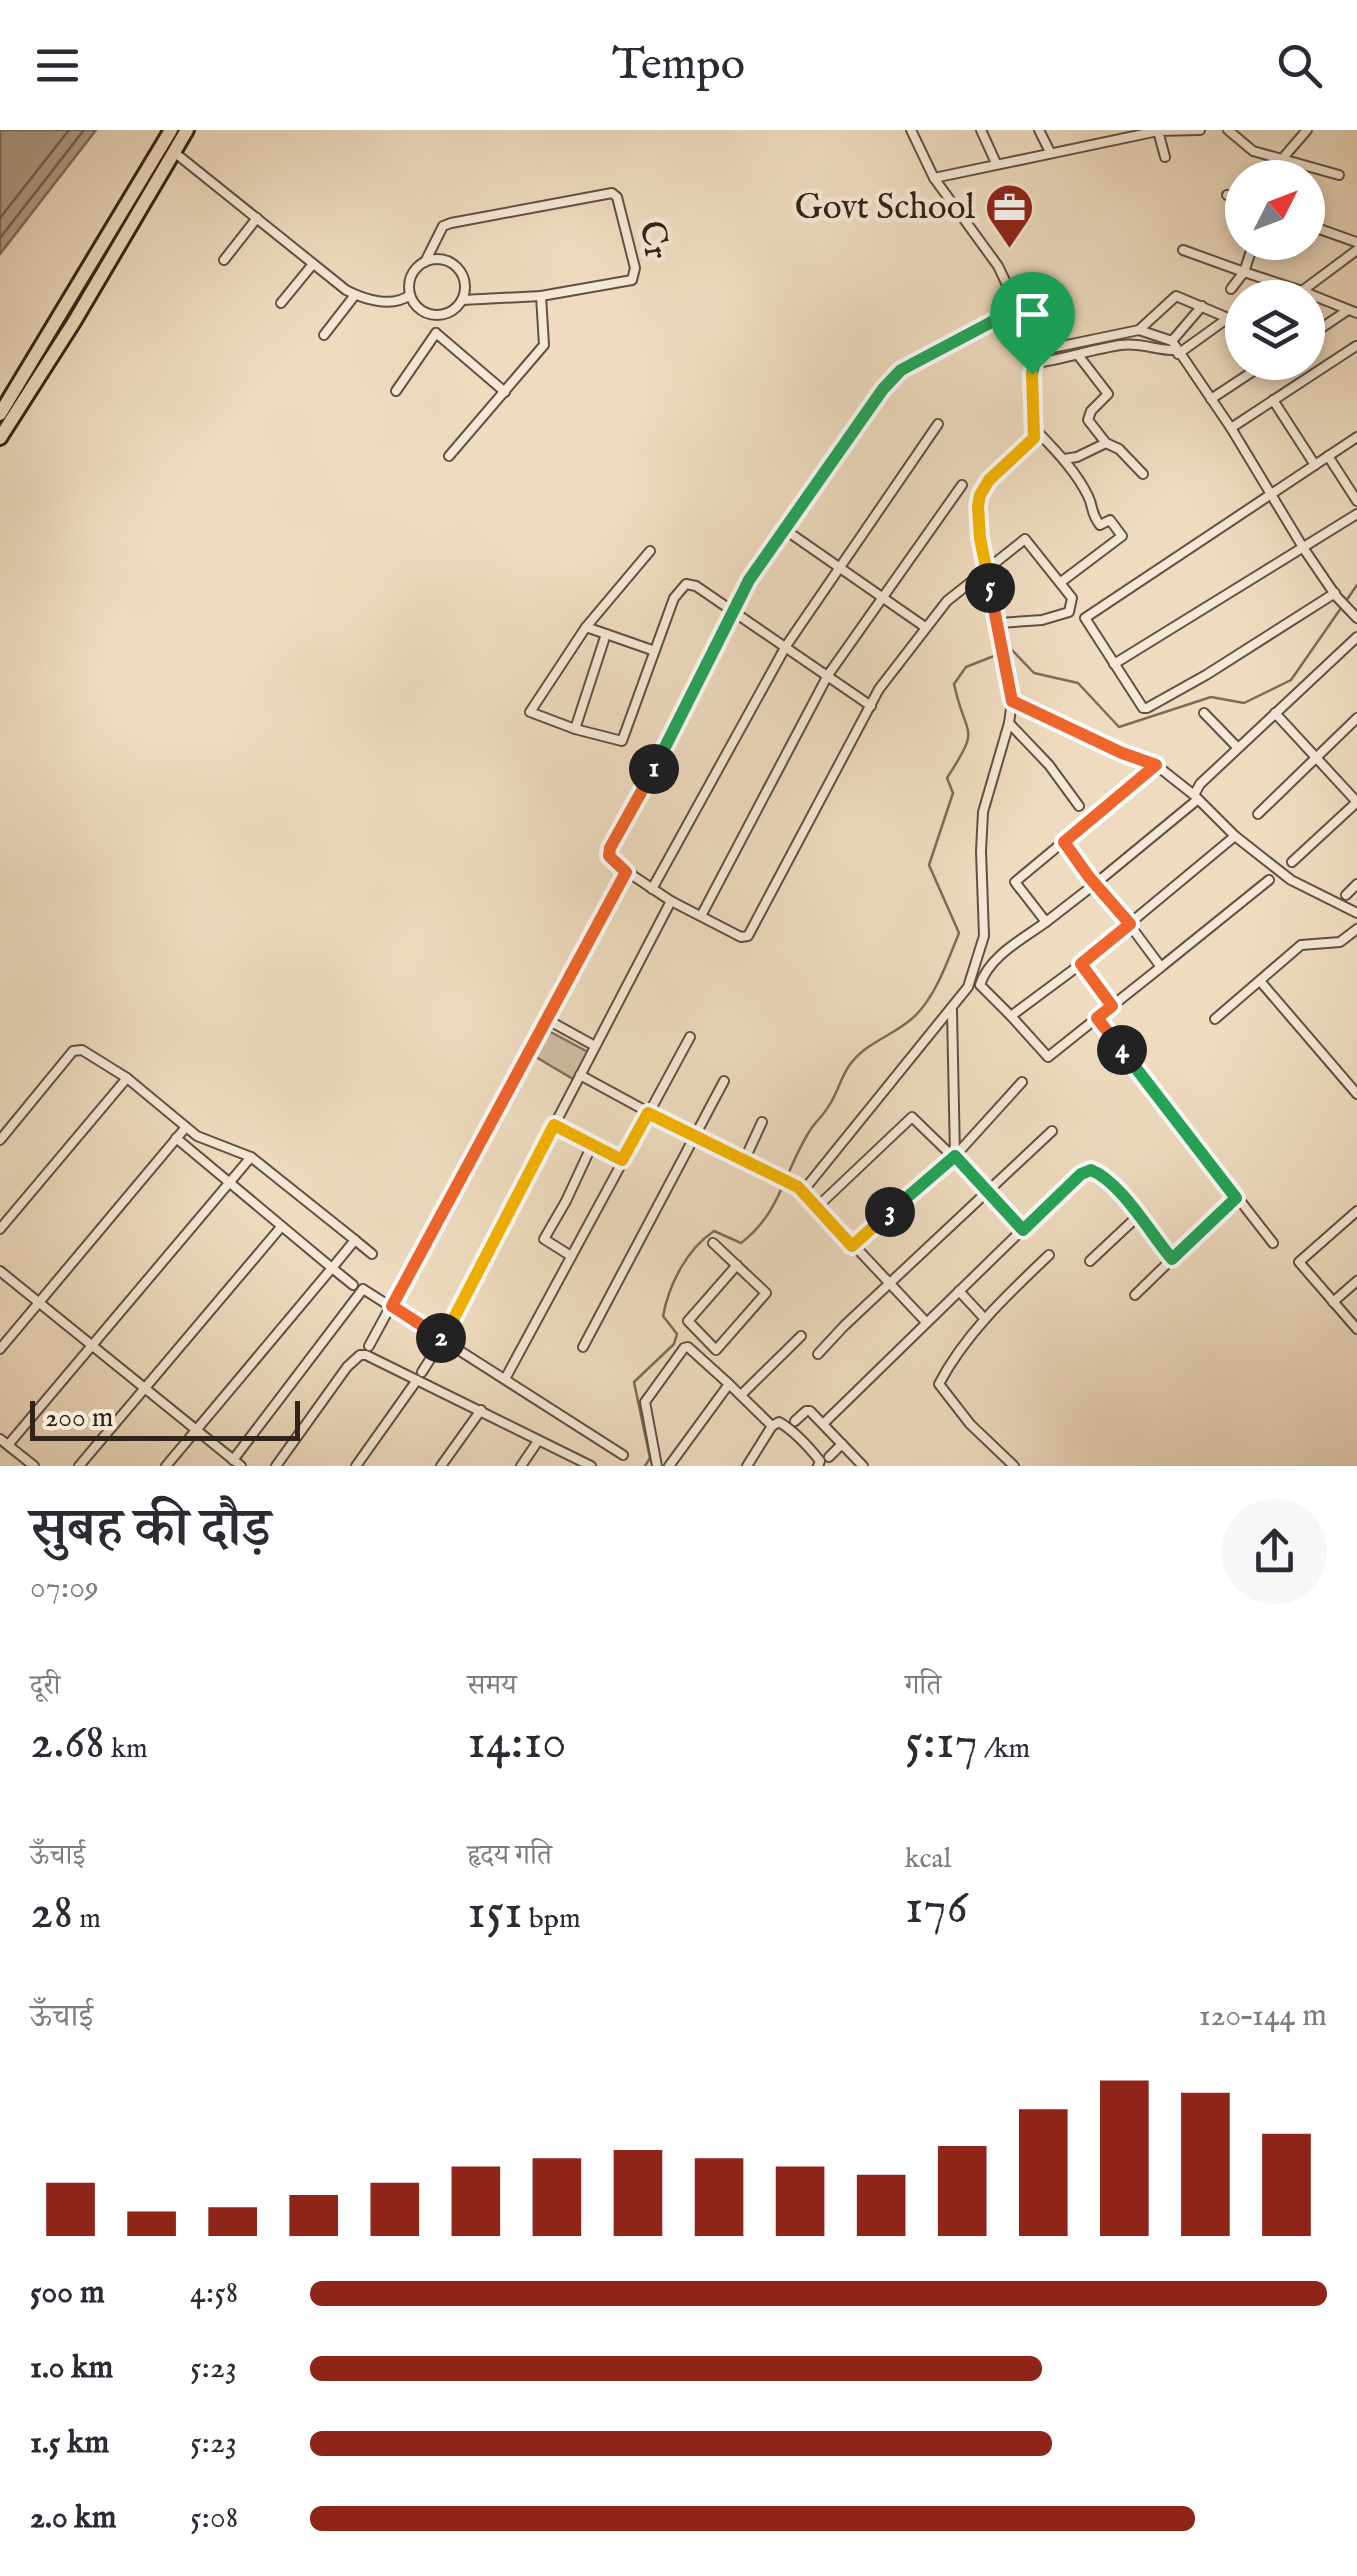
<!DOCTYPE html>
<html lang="hi">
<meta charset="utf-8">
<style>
body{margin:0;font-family:"IM FELL English","Noto Serif Devanagari",serif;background:#f7f7f7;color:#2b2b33;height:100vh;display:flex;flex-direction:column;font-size:38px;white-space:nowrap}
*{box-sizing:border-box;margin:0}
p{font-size:32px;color:#7c7c81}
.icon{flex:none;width:55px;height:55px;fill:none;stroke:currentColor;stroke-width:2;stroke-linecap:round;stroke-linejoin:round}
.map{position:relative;height:1336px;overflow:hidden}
.drawer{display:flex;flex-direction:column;background:#fff;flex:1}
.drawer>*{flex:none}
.needle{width:65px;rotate:48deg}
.fabs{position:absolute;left:1225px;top:30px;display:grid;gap:20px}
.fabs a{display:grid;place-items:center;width:100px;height:100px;border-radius:50%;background:#fff;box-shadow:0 5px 15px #0003;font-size:50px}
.scale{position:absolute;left:30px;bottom:25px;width:270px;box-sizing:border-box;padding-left:10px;border:5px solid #302317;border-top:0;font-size:28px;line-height:35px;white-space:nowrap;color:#302317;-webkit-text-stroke:8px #f5e8d6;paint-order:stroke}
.pin{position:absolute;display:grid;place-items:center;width:85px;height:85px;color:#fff;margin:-102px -42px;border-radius:50% 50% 50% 0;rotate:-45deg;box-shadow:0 0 10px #0007}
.pin .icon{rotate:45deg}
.km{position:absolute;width:50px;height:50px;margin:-25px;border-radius:50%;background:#222;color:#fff;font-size:28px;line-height:50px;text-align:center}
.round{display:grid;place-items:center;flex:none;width:105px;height:105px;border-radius:52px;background:#f7f7f7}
.head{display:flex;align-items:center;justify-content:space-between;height:170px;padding:0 30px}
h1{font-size:55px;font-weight:600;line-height:75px}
.metrics{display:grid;grid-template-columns:repeat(3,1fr);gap:15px;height:170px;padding:10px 30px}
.metrics div{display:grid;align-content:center}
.metrics b{font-size:50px;font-weight:600}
.metrics small{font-size:28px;font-weight:400}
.metrics p{font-size:28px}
.chart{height:280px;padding:20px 30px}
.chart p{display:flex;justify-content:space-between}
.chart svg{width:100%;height:180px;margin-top:10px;stroke:#8f2418;stroke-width:6}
ul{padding:0 30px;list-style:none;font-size:32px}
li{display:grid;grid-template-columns:160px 120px 1fr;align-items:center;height:75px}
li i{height:25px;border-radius:12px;background:#8f2418}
header{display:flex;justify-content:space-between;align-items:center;height:130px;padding:0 30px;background:#fff;font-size:45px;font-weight:600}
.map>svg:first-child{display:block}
.green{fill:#cfbda3;stroke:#80705d;stroke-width:2.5}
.water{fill:#ae9d87;stroke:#7c6c5a;stroke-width:2.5}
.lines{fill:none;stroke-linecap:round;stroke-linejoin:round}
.shore{stroke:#6f604f;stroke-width:2.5}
.stream{stroke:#7c6c5a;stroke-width:2.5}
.street-casing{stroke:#605141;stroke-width:12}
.primary-casing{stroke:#302317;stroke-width:18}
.street{stroke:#f5e8d6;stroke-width:8}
.primary{stroke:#efdcc0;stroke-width:12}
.split-1-casing{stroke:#fff;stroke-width:20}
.split-2-casing{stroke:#fff;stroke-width:20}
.split-3-casing{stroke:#fff;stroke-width:20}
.split-4-casing{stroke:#fff;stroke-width:20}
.split-5-casing{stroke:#fff;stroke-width:20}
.split-6-casing{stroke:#fff;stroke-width:20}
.split-1{stroke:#22a559;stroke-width:12}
.split-2{stroke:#f0652b;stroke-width:12}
.split-3{stroke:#f5b400;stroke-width:12}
.split-4{stroke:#22a559;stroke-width:12}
.split-5{stroke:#f0652b;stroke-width:12}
.split-6{stroke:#f5b400;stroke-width:12}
.labels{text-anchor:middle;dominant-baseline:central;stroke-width:9;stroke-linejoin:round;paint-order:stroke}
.poi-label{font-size:35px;fill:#302317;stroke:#f5e8d6;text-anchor:end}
.street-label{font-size:35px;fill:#302317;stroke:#f5e8d6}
</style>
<header><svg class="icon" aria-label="menu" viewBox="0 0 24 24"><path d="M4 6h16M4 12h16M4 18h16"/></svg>Tempo<svg class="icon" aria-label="search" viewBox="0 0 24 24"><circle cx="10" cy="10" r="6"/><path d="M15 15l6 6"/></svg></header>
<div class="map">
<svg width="1357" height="1336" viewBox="0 0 1357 1336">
<rect width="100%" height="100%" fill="#efdcc0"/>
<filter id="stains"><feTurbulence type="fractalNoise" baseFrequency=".002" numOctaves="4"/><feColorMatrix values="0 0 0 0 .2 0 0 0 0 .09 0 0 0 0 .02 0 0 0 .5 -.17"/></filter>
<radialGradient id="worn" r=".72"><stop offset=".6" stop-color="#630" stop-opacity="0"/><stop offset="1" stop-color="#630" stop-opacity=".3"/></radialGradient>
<polygon class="green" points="545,899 588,922 573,949 531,924"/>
<polygon class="water" points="0,0 96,0 0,124"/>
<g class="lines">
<g class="shore">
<polyline points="0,88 69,0"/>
<polyline points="0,108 84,0"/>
</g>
<g class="stream">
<polyline points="1007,521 1011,519 1034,543 1078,553 1119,597 1211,567 1244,573 1291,550 1357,455"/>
<path d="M645,1336L650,1328L634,1252L674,1214L677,1204L663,1186C669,1154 687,1119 714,1101L741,1113C780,1084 785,1040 809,1002C814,993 823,986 828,977C837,965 840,949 849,936C866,911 895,906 916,885C937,863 948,830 959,803L929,735L953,663L947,648C982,594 966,610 954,554L966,537L999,524"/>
</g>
<defs>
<g id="street">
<polyline points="981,0 996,33"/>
<polyline points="1039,0 1050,22"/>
<polyline points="1228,0 1253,21 1339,45"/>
<path d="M174,22L346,160C365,170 392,178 410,165"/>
<polyline points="1165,27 1158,1 1200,0"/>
<polyline points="934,48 1158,1"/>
<polyline points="1276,48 1282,29 1307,0"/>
<polyline points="1227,65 1242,71"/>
<polyline points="1308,95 1356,112"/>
<polyline points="1254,112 1244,142 1302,161 1295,168"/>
<polyline points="1183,120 1244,142 1231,159"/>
<polyline points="1357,120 1302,161 1357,183"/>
<circle cx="437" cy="157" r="28"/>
<polyline points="224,130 257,88"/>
<polyline points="425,132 443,96 451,93 612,63 617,67 635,138 632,150 541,166 462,170"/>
<polyline points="281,173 313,134"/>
<polyline points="1139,200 1176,166 1228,188"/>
<polyline points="436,203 505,262"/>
<polyline points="324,205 355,165"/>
<polyline points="1308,207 1348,180"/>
<polyline points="1172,211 1202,176"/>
<polyline points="1033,222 1139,200 1172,211 1231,298 1304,419 1336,466 1357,488"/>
<polyline points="1178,224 1228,188 1242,196"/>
<polyline points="1078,225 1108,264 1091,281 1088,290 1106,313"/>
<path d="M1035,233C1065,229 1092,219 1121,215C1141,212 1158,221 1176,220"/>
<polyline points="396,261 436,203"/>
<polyline points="1211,269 1267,232"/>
<polyline points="1273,270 1315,335"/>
<polyline points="1231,298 1356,216"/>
<path d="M1036,300C1055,320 1076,341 1088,366C1094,378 1090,382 1100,395L1110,390L1122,406L1061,452"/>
<polyline points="449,326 544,215 541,166"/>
<polyline points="1328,326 1357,371"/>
<polyline points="1064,329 1077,327 1106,313 1119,319 1143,344"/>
<polyline points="784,399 925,497"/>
<polyline points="1335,463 1206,545 1147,578 1143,578 1085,488 1357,307"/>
<polyline points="999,493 1042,490 1069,482 1072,468 1025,409 947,471 879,559 748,806 741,807 671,771 614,733 609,726 610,717 735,482 741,465 883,259 901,240 1018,178"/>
<polyline points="586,497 650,421"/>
<polyline points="652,520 586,497 530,582 575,599 622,611 674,468 686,454 696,456 871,576"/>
<polyline points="1114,534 1357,384"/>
<polyline points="1012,571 1122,623 1156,635 1194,665 1235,706 1291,750 1357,783"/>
<polyline points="1204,583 1238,618"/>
<polyline points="1275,583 1357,672"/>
<polyline points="1009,593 1049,635 1079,676"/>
<polyline points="575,599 606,504"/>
<polyline points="1156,635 1015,752 1046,792 1095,754 1129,794 1235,706"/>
<polyline points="1194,665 1200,654 1357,507"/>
<polyline points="1258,684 1357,588"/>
<polyline points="1065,711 1095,754 1197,670"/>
<polyline points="1292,732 1357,672"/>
<polyline points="652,759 786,516 938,294"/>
<polyline points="1346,765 1357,754"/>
<polyline points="701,786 828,545 962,355"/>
<path d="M1046,792C1023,809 989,826 980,855L1011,886L1081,834"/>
<polyline points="1161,837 1112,876 1081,834 1129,794 1161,837 1269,750"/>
<polyline points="1260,851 1357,964"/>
<polyline points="952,881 955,1026"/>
<polyline points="1011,886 1048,927 1112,876"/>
<polyline points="1097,887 1273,1113"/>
<polyline points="546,889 595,916"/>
<polyline points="1215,889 1301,815 1340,812 1357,799"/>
<polyline points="580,945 694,1007 803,1061 926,1192"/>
<polyline points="554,995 622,1030"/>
<polyline points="0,1010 73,921 82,920 127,948 197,1006 251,1027 355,1110 332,1138 176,1008"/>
<polyline points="744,1031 762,992"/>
<path d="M803,1061L968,857L984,806L981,721L983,682L1009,593L1012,571C1008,529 968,395 981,364C992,340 1018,327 1034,308L1032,262L1035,233L1018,178L998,136L934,48L911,0"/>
<polyline points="816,1078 912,987 988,1061 844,1196 818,1224"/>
<polyline points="1357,1081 1299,1132 1357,1199"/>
<polyline points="1138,1086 1172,1129 1236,1068"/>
<polyline points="0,1099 127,948"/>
<polyline points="1023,1099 1081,1043 1096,1041 1138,1086 1090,1131"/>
<polyline points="355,1110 372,1124"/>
<polyline points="713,1113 766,1163 716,1220 688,1191 737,1135"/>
<polyline points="852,1116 955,1026 1022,952"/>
<polyline points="571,1126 544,1109 566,1071 592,1015"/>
<polyline points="0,1141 241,1336"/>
<polyline points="959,1161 985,1189"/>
<polyline points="1135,1165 1172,1129"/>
<polyline points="1333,1172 1357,1151"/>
<polyline points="369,1216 626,742"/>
<polyline points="583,1217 724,951"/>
<polyline points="0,1219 186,997"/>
<polyline points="422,1242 443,1209 671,771"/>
<polyline points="505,1249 690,907"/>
<polyline points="741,1265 801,1206"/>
<polyline points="795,1291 806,1281 810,1281 863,1336"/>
<polyline points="823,1294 1023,1099 988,1061 1052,1001"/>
<polyline points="0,1309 34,1336"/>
<polyline points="8,1315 251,1027"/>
<polyline points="829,1327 842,1314"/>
<polyline points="233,1330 363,1159 623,1325"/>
<polyline points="79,1336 281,1097"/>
<polyline points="166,1336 332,1138 353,1155"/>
<polyline points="276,1336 347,1237 360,1225 366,1225 591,1336"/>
<polyline points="356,1336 417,1250"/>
<polyline points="441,1336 481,1280"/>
<polyline points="521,1336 538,1311"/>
<polyline points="657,1336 645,1272 684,1218 688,1217 729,1254"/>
<path d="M669,1336L729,1254L772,1296L779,1292C794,1301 809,1317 820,1331L818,1336"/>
<polyline points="747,1336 772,1296"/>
<path d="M1014,1336L970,1294L939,1254C965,1204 1008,1164 1049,1125"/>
</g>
<g id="primary">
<polyline points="0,284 171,0"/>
<polyline points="0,308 74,192 187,0"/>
</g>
</defs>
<use href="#street" class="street-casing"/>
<use href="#primary" class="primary-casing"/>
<use href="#street" class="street"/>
<use href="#primary" class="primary"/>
</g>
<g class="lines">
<defs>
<path id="split-1" d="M654,639L749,450L883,259L901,240L1018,178C1025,199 1039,222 1032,244"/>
<polyline id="split-2" points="441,1208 392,1176 626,742 609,726 610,718 654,639"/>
<polyline id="split-3" points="441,1208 443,1209 554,995 622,1030 648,983 798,1057 852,1116 890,1082"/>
<path id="split-4" d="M890,1082L955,1026L1023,1100L1081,1044L1091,1040C1121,1052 1150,1103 1172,1129L1236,1068L1122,920"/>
<polyline id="split-5" points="990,458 1012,571 1122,623 1156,635 1064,712 1089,747 1130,794 1081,834 1112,876 1097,888 1122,920"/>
<polyline id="split-6" points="990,458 980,408 978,376 980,365 989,350 1034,308 1032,244"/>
</defs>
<use href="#split-1" class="split-1-casing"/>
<use href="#split-2" class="split-2-casing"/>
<use href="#split-3" class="split-3-casing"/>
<use href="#split-4" class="split-4-casing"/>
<use href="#split-5" class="split-5-casing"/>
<use href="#split-6" class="split-6-casing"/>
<use href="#split-1" class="split-1"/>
<use href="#split-2" class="split-2"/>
<use href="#split-3" class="split-3"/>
<use href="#split-4" class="split-4"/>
<use href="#split-5" class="split-5"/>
<use href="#split-6" class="split-6"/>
</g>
<defs>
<symbol id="office-pin" viewBox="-11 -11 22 30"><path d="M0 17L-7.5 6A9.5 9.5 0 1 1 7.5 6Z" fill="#8f2418" stroke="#f5e8d6"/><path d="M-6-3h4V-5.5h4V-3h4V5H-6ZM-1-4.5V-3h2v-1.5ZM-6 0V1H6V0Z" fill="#fff"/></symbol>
</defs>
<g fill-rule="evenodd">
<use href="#office-pin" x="982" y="50" width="55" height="75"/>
</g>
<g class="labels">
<g class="poi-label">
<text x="975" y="78">Govt School</text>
</g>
<g class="street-label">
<text transform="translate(653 110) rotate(81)">Cr</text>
</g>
</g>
<rect width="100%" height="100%" filter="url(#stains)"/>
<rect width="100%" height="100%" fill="url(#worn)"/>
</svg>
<div class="fabs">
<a><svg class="needle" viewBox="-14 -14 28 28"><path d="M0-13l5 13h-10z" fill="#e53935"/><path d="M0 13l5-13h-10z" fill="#7c7c81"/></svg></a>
<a><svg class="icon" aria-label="layers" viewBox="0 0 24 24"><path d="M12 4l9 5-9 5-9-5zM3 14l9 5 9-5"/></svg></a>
</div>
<div class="scale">200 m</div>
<div class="pin" style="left:1032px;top:244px;background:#1e9e55"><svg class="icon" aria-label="arrive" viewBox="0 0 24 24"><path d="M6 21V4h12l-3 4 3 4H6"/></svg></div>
<b class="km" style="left:654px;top:639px">1</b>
<b class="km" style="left:441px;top:1208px">2</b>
<b class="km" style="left:890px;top:1082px">3</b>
<b class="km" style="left:1122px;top:920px">4</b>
<b class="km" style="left:990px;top:458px">5</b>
</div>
<section class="drawer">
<div class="head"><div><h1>सुबह की दौड़</h1><p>07:09</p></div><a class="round"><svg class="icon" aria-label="share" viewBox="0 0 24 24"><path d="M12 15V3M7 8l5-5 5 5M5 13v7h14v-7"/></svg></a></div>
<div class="metrics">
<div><p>दूरी</p><b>2.68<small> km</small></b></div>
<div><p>समय</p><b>14:10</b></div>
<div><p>गति</p><b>5:17<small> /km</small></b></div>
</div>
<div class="metrics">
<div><p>ऊँचाई</p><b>28<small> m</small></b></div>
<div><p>हृदय गति</p><b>151<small> bpm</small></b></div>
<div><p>kcal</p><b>176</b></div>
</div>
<div class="chart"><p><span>ऊँचाई</span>120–144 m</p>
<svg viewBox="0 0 160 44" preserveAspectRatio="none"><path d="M5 44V31M15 44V38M25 44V37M35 44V34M45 44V31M55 44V27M65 44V25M75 44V23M85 44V25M95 44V27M105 44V29M115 44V22M125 44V13M135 44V6M145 44V9M155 44V19"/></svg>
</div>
<ul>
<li><b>500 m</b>4:58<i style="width:100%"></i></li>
<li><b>1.0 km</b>5:23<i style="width:72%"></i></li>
<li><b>1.5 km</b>5:23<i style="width:73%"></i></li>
<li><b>2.0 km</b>5:08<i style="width:87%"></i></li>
</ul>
</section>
